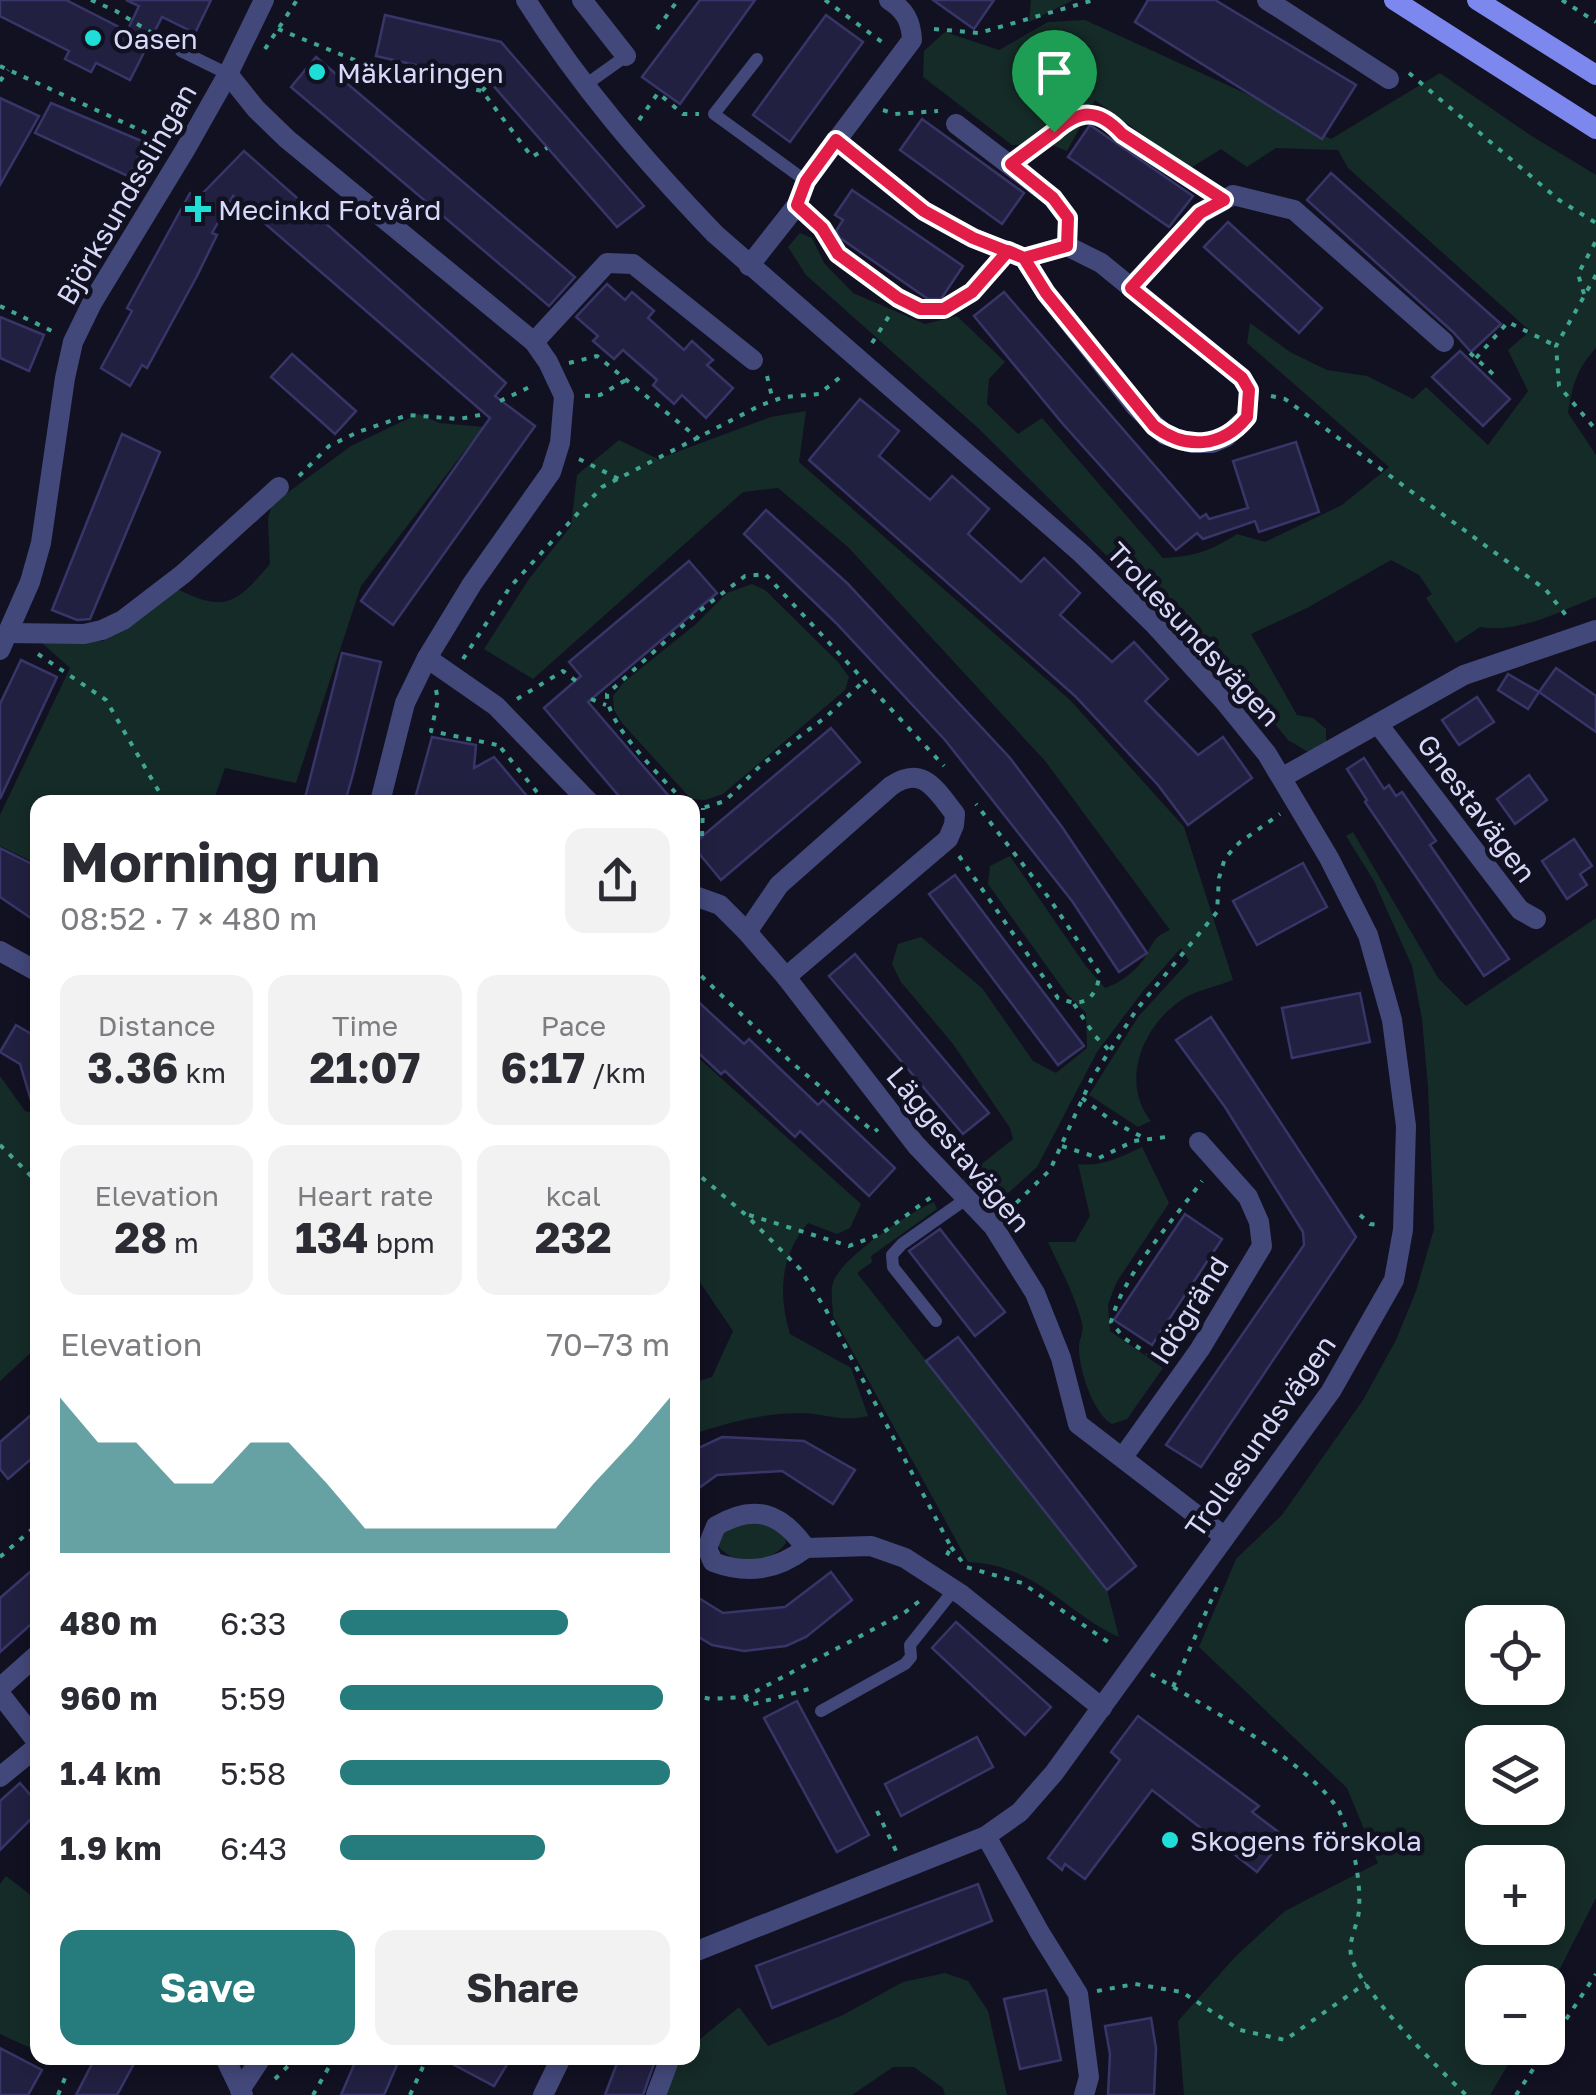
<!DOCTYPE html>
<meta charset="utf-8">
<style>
body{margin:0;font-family:"Golos Text",sans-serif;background:#f2f2f3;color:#2b2b33;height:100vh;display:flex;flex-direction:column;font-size:38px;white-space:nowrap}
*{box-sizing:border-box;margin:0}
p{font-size:32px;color:#7c7c81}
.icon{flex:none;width:55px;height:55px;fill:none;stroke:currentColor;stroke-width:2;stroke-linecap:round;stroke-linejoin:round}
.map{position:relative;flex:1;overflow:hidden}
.side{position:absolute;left:30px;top:795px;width:670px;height:1270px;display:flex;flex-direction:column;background:#fff;border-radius:20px;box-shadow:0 5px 15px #0003}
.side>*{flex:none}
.fabs{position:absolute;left:1465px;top:1605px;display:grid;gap:20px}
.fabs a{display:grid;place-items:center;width:100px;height:100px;border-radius:20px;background:#fff;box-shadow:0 5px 15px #0003;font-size:50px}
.pin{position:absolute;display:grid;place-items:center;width:85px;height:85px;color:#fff;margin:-102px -42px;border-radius:50% 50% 50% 0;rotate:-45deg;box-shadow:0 0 10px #0007}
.pin .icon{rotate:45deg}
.round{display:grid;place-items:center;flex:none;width:105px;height:105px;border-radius:20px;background:#f2f2f3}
.overview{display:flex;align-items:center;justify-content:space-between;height:170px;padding:0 30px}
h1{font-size:55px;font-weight:700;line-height:75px}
.metrics{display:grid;grid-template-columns:repeat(3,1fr);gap:15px;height:170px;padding:10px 30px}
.metrics div{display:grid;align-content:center;border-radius:20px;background:#f2f2f3;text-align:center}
.metrics b{font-size:42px;font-weight:700}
.metrics small{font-size:28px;font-weight:400}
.metrics p{font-size:28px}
.chart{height:280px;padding:20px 30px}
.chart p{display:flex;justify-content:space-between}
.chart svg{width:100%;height:180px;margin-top:10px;fill:#267c7d;opacity:.7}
.action{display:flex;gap:20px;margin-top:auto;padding:20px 30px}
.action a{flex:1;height:115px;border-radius:20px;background:#267c7d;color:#fff;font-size:40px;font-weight:700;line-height:115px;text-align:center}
.action a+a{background:#f2f2f3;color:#2b2b33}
ul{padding:0 30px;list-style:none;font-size:32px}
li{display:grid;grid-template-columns:160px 120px 1fr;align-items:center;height:75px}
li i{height:25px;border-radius:12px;background:#267c7d}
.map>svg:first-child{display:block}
.green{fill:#152b27;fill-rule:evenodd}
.building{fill:#222040;stroke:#383569;stroke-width:2.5}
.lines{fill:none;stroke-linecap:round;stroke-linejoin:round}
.path{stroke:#3fa692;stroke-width:4;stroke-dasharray:5 8;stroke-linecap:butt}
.service{stroke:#43487b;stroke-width:12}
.minor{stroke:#43487b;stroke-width:20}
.secondary{stroke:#7c88ed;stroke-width:20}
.route-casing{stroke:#fff;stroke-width:20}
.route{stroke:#e11d48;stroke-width:12}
.poi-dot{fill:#1fded7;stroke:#121122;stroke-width:4}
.labels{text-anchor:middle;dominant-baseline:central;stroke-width:9;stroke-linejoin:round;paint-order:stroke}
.poi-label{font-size:28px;fill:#d8d8f9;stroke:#121122;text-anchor:start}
.street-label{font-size:28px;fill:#d8d8f9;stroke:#121122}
</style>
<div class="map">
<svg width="1596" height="2095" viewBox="0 0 1596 2095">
<rect width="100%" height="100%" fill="#121122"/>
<g class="green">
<polygon points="1031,0 1073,0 1029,22"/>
<path d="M1085,20L1247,94L1331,139L1440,73L1530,135L1596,175V348C1577,368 1572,386 1568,413L1596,455V597C1561,611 1518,634 1480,627L1456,643L1426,598L1432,594L1419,575L1391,560L1307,608L1251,634L1297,715L1313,718L1326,729V743L1308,752L1288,740L1250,693L1194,633L1117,566L978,428L806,275L788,247L800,233L812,238L824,263L853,293L925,324L957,316L1005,362L989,379L987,404L1018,434L1042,418L1163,558C1193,557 1213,550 1237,534L1265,542L1342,505L1389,467L1247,343L1250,323L1290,352L1327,370L1367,376L1413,399L1426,387L1488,445L1528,391L1508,350L1530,331L1348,168L1338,150L1276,148L1247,167L1221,149L1189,169L1095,100L1067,151L1049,144L1012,145L923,77L924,51L945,32L999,50L1048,22Z"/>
<path d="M806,411L799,462L1070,700L1184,827L1233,980C1219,986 1201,989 1188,996C1145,1020 1118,1080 1151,1121L1138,1127L1089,1095L1138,1017L1189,961L1181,948L1143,991L1097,1052L1037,1167L995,1205L963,1179L1013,1139L1010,1128L953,1044L901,982L892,964L898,944L921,937L982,988L1033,1061L1056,1073L1087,1048L1086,1013L1066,993L988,884L990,866L1010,856L1085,965L1105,988C1120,983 1135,972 1144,959C1153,944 1153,937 1170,930L1046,762L848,547L778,488L743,492L533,679L484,649L529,579L571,526L577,475L619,440L658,459L771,417Z"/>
<path d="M418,414L440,423L483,427L361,586L296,783L225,768L213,802H38L35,863L0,846V815L70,668L42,643L103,641L177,589C225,613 236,604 270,564L268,519L272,504L351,446Z"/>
<polygon points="752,584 765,590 838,662 849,677 845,690 723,794 705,800 691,799 622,723 614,710 613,696 624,682 696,624 727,593"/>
<path d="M1353,832L1438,978L1466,1006L1596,918V1898L1548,1992V1982H1482V2048H1518L1490,2095H1184L1178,2021L1236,1956L1285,1911L1378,1863L1347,1788L1199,1647L1236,1559L1282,1515L1363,1400L1396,1340L1416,1291L1434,1229L1428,1087L1422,1019L1412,966L1374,881L1346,836ZM1482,1622H1548V1688H1482ZM1482,1742H1548V1808H1482ZM1482,1862H1548V1928H1482Z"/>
<path d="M693,1053L861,1204L850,1228L837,1234L808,1223C780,1256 778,1294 790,1334L851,1368L868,1416C840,1423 823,1412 796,1413C760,1414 727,1423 693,1434V1383L712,1377L733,1331L693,1272Z"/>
<polygon points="0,1076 25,1111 38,1114 37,1347 0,1381"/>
<path d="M1142,1147L1169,1203L1116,1283L1108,1305L1110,1331L1163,1368L1127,1419L1112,1424C1093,1414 1078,1367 1079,1346C1080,1337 1084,1332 1082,1323C1075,1295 1060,1268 1048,1242H1075L1090,1216L1078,1164C1103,1167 1120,1157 1142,1147Z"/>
<path d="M934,1202L937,1209L871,1256L872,1262L857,1273L1107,1590L1119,1637C1063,1611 1037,1565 968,1562L833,1316C833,1306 830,1293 833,1283C840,1258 910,1212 934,1202Z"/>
<path d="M747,1519L783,1529L786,1543C767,1567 732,1568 715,1542L717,1534Z"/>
<polygon points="6,1876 37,1900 37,2051 0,2034 0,1884"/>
<polygon points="945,1973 968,1981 988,2011 1007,2095 945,2095 943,2088 914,2067 893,2067 852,2095 660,2095 683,2058 692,2058 693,2045 739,2007 768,2046 843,2015 903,1982"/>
</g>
<g class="building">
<polygon points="0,0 66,0 127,31 139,6 126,0 211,0 195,33 162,17 130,80 96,63 91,72 65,59 69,51 0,16"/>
<polygon points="700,0 755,0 680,104 642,77"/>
<polygon points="933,0 994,0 974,29"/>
<polygon points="1148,0 1215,0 1356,85 1322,139 1135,22"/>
<polygon points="385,15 501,42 644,206 617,227 490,82 376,56"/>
<polygon points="826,15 863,42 790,142 753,115"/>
<polygon points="316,57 575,277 549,306 291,87"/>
<polygon points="0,98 39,116 0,185"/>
<polygon points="51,103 144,142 130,177 35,133"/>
<polygon points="922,119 1024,193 1002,224 900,150"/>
<polygon points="1090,125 1193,196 1169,227 1068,157"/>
<polygon points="244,151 506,383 495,396 535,426 393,625 361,601 490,418 233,196 212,233 217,235 197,276 147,368 142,365 130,386 101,368 132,311 127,308 190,193 199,197"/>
<polygon points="1331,173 1501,324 1471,352 1453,332 1307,200"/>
<polygon points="852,190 963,266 941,299 928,299 840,238 836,231 843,220 835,215"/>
<polygon points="1228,222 1322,308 1299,333 1204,247"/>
<polygon points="607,284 625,300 632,292 654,311 648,318 684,350 692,341 713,360 707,365 733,388 706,418 682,395 674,404 653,385 657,380 623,350 614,359 593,341 598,336 576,317"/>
<polygon points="1004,292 1200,518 1206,514 1209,519 1248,508 1233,461 1296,442 1319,512 1259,532 1255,521 1203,539 1197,533 1176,550 1062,423 974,316"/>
<polygon points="0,317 44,335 29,371 0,358"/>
<polygon points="1460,351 1510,399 1483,426 1432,377"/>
<polygon points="292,354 356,411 335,434 271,377"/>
<polygon points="860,399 899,431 879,456 930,500 952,476 989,509 968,534 1021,582 1044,558 1080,593 1060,615 1112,662 1134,642 1168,679 1145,701 1198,755 1223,737 1252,778 1188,825 1158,785 1075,696 809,460"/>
<polygon points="122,434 160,452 90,619 77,620 52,610"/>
<polygon points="766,510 847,583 1010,758 1062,827 1147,953 1119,972 1072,901 945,740 836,623 744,534"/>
<polygon points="689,561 717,593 588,702 674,802 624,802 544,708 581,676 569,662"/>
<polygon points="342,653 381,662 353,774 345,802 304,802"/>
<polygon points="21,660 57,677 0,799 0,704"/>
<polygon points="1556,668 1596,696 1596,732 1539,692"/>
<polygon points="1508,674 1539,692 1528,709 1498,690"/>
<polygon points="1477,697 1494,722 1459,745 1442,720"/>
<polygon points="831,728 860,762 721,880 692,845"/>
<polygon points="432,737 476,745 474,768 494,757 532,802 414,802"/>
<polygon points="1364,758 1384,789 1389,785 1396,796 1402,792 1436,841 1430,845 1509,959 1484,976 1365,802 1367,800 1347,769"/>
<polygon points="1529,775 1547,800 1515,824 1497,799"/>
<polygon points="1574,839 1592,866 1580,874 1587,885 1567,899 1542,861"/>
<polygon points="0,848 38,867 38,923 0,897"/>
<polygon points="1303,863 1327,907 1257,945 1233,901"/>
<polygon points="955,875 1084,1046 1058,1065 929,894"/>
<polygon points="855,954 989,1113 963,1134 829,976"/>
<polygon points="1360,993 1370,1042 1292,1058 1282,1008"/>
<polygon points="692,996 744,1044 749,1039 818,1105 823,1100 895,1168 869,1196 800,1131 795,1137 725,1071 721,1074 692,1047"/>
<polygon points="1211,1017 1356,1237 1201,1467 1166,1445 1304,1245 1303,1232 1225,1107 1176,1040"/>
<polygon points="16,1025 38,1038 38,1107 33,1107 20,1064 0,1052"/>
<polygon points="1185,1214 1222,1239 1152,1345 1114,1320"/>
<polygon points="940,1229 1005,1312 975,1336 909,1251"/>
<polygon points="958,1337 1136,1566 1107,1590 926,1361"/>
<polygon points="38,1409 38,1453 8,1479 0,1469 0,1442"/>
<polygon points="722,1437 804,1441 855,1470 833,1504 782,1471 717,1475 692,1493 692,1451"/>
<polygon points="38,1565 38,1618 0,1652 0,1598"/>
<polygon points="831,1572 852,1600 806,1637 786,1646 744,1651 712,1645 692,1633 692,1594 723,1613 785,1607"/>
<polygon points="956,1622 1051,1707 1025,1735 932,1648"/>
<polygon points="797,1701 869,1835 837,1852 764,1718"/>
<polygon points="1138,1716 1259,1806 1252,1812 1285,1837 1257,1872 1152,1790 1085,1879 1065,1864 1062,1870 1048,1858 1120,1760 1111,1752"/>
<polygon points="977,1737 993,1767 901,1816 885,1784"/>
<polygon points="20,1783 38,1804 38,1812 0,1850 0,1801"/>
<polygon points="978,1884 992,1921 772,2008 756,1966"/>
<polygon points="1046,1990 1061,2060 1020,2069 1004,1999"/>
<polygon points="1151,2018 1156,2048 1154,2095 1108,2095 1110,2054 1105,2026"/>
<polygon points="0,2048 42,2070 28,2095 0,2095"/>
<polygon points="95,2058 137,2058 117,2095 76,2095"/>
<polygon points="357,2058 400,2058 384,2095 341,2095"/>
<polygon points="441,2058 511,2058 494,2086"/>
<polygon points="619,2058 656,2058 643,2095 605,2095"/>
</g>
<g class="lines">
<g class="path">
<polyline points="91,0 116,11 165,41"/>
<polyline points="825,0 882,42"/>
<polyline points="1562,0 1596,22"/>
<polyline points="278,29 367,65 482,91 532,157 547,148"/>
<polyline points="657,29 678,0"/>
<polyline points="934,29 979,33 1094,0"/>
<polyline points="265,49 297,0"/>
<polyline points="0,66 164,141"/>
<polyline points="1409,73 1559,200 1596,223"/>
<polyline points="0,81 8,70"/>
<polyline points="482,91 490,82"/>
<polyline points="883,110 895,114 938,111"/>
<polyline points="639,120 658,93 683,114 699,114"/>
<polyline points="1027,151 1071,117 1093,114 1110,120 1122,134 1203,186"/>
<polyline points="1596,275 1556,346 1559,386 1596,430"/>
<polyline points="1584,294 1578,274 1596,241"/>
<polyline points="0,306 54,332"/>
<polyline points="872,343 891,313"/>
<polyline points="1470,353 1493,374"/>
<polyline points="1476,358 1508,322 1556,346"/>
<polyline points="569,363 597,356 699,439"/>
<polyline points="767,376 773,401"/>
<polyline points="585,396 600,395 626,380"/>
<polyline points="1271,396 1285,399 1546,590 1569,619"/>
<polyline points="500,401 534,385"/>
<polyline points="579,459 619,479"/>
<polyline points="299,476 329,446 358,432 408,415 459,419 485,414"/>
<polyline points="38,654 106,700 165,802"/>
<polyline points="463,659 510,587 602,487 761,405 784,397 819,394 843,375"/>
<polyline points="436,690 438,700 431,731 502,746"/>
<polyline points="517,699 563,671 576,681"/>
<polyline points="591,699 606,705"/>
<polyline points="501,748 545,802"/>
<path d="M684,802C663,778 606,725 607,694L698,612L745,576L765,574L944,766"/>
<polyline points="692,806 703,808 725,801 760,766 827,716 865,680"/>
<polyline points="702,836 703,808"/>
<path d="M959,856L1058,998C1083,1008 1095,1001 1100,974L1049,898L976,804"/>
<polyline points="692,967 791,1062 874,1132 878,1129"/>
<polyline points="1074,1004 1095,1036 1110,1051"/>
<polyline points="1082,1098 1112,1121 1144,1138"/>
<polyline points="0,1145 38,1183"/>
<polyline points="1062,1146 1099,1158 1134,1141 1166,1137"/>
<polyline points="692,1169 746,1215 800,1269 826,1310 951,1547 944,1561"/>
<polyline points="1007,1212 1050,1170 1092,1078 1137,1009 1217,912 1219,878 1225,858 1239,843 1280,814"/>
<polyline points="749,1215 849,1246 881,1234 934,1195"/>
<polyline points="1360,1215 1370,1224 1380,1225"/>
<path d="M1162,1363L1124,1338L1111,1322C1123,1274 1173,1221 1202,1181"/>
<polyline points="951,1547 966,1567 1022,1583 1114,1646"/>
<polyline points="0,1557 38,1524"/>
<path d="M1151,1674C1199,1703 1316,1766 1340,1813C1353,1842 1361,1878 1359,1910C1358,1925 1348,1940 1351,1955C1357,1988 1439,2069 1466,2095"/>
<polyline points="1173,1687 1217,1587"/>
<polyline points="692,1695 711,1699 745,1697 904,1613 922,1599"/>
<polyline points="745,1697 750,1705 809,1689 812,1694"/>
<polyline points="877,1811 896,1851"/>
<polyline points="1097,1991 1135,1984 1182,1992 1240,2030 1285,2040 1366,1983"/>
<polyline points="275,2079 296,2058"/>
<polyline points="58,2095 65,2078"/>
<polyline points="313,2095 334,2058"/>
<polyline points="410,2095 427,2058"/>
<polyline points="1516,2095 1596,1974"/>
</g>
<g class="service">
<polyline points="181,51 228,74"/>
<polyline points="757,59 714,114 806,181"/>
<polyline points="584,86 626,56"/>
<polyline points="797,205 822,228 838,254 898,298 920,309 944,309 973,292 1009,251"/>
<polyline points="936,1321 893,1267 892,1255 902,1244 966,1199"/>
<polyline points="821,1711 905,1664 911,1657 910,1645 953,1591"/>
</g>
<g class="minor">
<path d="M526,0C580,86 645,161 715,234L1081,553L1154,624L1224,701L1267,754L1329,858L1368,935L1392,1020L1406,1126L1403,1230L1394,1280L1331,1391L1054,1773L1020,1812L986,1836L692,1953"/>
<polyline points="582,0 626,56"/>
<polyline points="1267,0 1389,79"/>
<polyline points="228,74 256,109 287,139 534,342 548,362 564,396 560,443 551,472 472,584 427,658 405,703 380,802"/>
<polyline points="956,124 1053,198 1068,218 1067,246"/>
<polyline points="836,140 924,211 973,238 1024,258 1046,293 1136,407 1165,435 1192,443 1212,443 1226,437 1247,417 1249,390 1242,378 1101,263 1067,246 1024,258"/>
<path d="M749,266L797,205L806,181L912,40C911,21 905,10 889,0"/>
<polyline points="1131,287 1201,213 1233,195 1294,210 1444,342"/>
<polyline points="534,342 607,263 633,264 753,360"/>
<polyline points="8,633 84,634 102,630 123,620 183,574 279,487"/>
<polyline points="0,650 30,582 41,543 65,378 73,342 92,303 185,150 228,74 264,0"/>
<polyline points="427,658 496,706 589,802"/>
<polyline points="1378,724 1520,910 1536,919"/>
<polyline points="1283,777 1464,675 1596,630"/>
<polyline points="692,895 720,905 747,932 786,977 916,1145 993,1226 1035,1293 1061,1358 1078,1424 1225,1537"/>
<path d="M747,932L779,885L891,786C923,764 936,790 955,814L954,825L948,839L786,977"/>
<polyline points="0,951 38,972"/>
<polyline points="1123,1457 1200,1349 1262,1246 1259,1222 1248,1197 1199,1142"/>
<path d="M806,1548C777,1570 748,1575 713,1562L707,1548L716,1526C755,1503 781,1513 806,1548L871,1546L905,1558L962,1595L1102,1708"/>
<polyline points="0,1688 38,1654"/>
<polyline points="0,1694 38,1743"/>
<polyline points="0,1777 38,1746"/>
<polyline points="986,1836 1040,1933 1078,1994 1089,2077 1084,2095"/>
<polyline points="225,2058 243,2095"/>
<polyline points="240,2090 261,2058"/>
<polyline points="543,2095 561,2058"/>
<polyline points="656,2095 670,2058"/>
</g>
<g class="secondary">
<polyline points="1394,0 1596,129"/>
<polyline points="1477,0 1596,75"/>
</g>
</g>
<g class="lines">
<defs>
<path id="route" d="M1054,132L1011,164L1053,198L1068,218L1067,246L1024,258L1008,251L972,292L944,309H920L898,298L838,254L822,228L797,205L806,181L836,140L924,211L973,238L1024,258L1046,293L1154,426C1185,450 1222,448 1247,417L1249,390L1242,378L1131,288L1200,213L1224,200L1122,134C1098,108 1080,109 1054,132"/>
</defs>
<use href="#route" class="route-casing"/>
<use href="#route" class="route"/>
</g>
<g class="poi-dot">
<circle cx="93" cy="38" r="10"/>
<circle cx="317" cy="72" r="10"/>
<path d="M193 194h10v10h10v10h-10v10h-10v-10h-10v-10h10z"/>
<circle cx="1170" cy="1840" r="10"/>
</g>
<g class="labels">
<g class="poi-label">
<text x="113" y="38">Oasen</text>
<text x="337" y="72">Mäklaringen</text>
<text x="218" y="209">Mecinkd Fotvård</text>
<text x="1190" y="1840">Skogens förskola</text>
</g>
<g class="street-label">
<text transform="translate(126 194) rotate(-60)">Björksundsslingan</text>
<text transform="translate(1194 634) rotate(47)">Trollesundsvägen</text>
<text transform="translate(1477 808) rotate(53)">Gnestavägen</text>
<text transform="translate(959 1149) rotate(50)">Läggestavägen</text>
<text transform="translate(1189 1310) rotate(-58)">Idögränd</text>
<text transform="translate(1260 1436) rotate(-55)">Trollesundsvägen</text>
</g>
</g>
</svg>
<div class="fabs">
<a><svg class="icon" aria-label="locate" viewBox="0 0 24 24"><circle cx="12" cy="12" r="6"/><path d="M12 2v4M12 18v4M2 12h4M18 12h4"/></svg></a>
<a><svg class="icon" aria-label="layers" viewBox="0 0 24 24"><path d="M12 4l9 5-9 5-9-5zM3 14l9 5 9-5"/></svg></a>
<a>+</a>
<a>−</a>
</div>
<div class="pin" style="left:1054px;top:132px;background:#1e9e55"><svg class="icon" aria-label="arrive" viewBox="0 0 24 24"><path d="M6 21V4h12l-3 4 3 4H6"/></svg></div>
<section class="side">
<div class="overview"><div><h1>Morning run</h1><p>08:52 · 7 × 480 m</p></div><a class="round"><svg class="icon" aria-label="share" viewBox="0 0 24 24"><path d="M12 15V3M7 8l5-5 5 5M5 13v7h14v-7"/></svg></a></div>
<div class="metrics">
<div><p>Distance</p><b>3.36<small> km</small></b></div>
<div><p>Time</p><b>21:07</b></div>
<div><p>Pace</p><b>6:17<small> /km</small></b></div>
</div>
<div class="metrics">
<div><p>Elevation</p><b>28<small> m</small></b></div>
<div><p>Heart rate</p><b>134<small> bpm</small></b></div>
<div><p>kcal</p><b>232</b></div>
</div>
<div class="chart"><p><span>Elevation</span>70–73 m</p>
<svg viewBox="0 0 160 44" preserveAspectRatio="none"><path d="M0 44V6L10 17L20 17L30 27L40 27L50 17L60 17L70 27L80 38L90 38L100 38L110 38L120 38L130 38L140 27L150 17L160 6V44z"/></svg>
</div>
<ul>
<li><b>480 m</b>6:33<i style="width:69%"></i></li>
<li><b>960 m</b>5:59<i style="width:98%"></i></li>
<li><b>1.4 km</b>5:58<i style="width:100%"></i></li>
<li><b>1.9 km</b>6:43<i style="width:62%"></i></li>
</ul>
<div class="action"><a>Save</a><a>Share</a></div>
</section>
</div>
